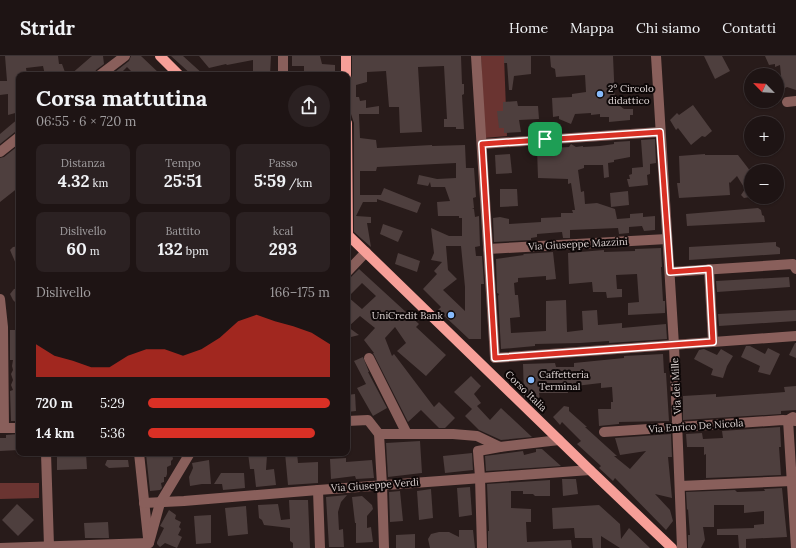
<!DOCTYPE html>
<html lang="it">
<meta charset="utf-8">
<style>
body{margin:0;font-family:Lora,serif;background:#2b2122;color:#f1f3f6;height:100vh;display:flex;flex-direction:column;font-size:15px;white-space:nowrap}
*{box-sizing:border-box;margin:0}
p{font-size:13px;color:#a19ea0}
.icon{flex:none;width:22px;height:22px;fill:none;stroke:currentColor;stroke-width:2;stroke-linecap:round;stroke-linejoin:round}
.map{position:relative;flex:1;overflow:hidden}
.panel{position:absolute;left:16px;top:16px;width:334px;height:384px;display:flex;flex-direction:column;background:#1e1414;border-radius:8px;box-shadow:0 1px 3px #0004,0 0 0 1px #3c3334}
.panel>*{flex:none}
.needle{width:26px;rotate:295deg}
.buttons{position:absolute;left:744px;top:12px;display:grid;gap:8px}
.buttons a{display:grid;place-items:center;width:40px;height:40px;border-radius:50%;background:#1e1414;box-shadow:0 1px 3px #0004,0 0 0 1px #3c3334;font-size:20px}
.pin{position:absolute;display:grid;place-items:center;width:34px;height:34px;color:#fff;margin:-17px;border-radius:8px;box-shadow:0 2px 6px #0006}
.round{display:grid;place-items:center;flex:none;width:42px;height:42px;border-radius:21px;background:#2b2122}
.summary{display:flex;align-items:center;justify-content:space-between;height:68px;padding:0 20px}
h1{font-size:22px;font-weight:700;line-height:30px}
.metrics{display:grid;grid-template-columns:repeat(3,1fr);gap:6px;height:68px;padding:4px 20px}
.metrics div{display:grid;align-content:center;border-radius:8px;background:#2b2122;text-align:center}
.metrics b{font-size:17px;font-weight:700}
.metrics small{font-size:11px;font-weight:400}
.metrics p{font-size:11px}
.chart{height:112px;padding:8px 20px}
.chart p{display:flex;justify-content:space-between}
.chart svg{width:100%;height:72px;margin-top:4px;fill:#d93025;opacity:.7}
ul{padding:0 20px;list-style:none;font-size:13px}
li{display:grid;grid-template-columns:64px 48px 1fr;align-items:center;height:30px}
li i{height:10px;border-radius:5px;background:#d93025}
header{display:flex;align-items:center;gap:24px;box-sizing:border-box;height:56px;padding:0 20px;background:#1e1414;border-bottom:1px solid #3c3334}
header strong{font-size:19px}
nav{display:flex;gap:22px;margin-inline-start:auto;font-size:14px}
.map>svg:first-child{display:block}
.green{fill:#6a3431}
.building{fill:#4e3f3e;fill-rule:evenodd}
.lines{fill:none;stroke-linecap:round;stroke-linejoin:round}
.minor{stroke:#895f5b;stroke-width:10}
.major{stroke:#f69f98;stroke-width:10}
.route-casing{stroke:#fff;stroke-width:8}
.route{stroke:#d93025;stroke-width:5}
.poi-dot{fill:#87bbfc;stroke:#0d0707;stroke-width:1.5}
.labels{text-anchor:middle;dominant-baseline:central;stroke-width:4;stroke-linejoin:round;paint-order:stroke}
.poi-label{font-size:10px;fill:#dcd3d2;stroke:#0d0707;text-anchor:start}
.street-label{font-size:10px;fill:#dcd3d2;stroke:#0d0707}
</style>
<header>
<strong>Stridr</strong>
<nav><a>Home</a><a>Mappa</a><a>Chi siamo</a><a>Contatti</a></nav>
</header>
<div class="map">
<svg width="796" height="492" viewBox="0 0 796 492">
<rect width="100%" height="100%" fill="#281b1a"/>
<g class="green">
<polygon points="481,0 504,0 507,80 484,82"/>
<polygon points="0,427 39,427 39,442 0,443"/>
</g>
<g class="building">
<polygon points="5,0 58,0 59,8 62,8 66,19 45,19 43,10 26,12 27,19 19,19 19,56 8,59 8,38 0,39 0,25 7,25"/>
<polygon points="92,0 103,0 104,8 96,14 94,19 70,19"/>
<polygon points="131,0 141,0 161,19 135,19 127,11 119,19 111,19 129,5"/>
<polygon points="171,0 183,0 204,19 192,19"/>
<polygon points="199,0 271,0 270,19 253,19 253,4 227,9 226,8 209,12"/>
<polygon points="292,0 320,0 322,8 335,9 335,19 304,19 304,10 292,10"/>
<path d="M352,0H461L462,28H464V38L462,39L464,73H456V71H444V63H447L444,10L418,11L422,76L400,77L399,51H389L386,15L367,16V26L356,29V41H359L360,45L366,44V52L379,50V58H359L360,82L376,84L377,92L432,89V90L465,89L466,112H474L476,141L473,142L474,152H472L474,153L475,161L479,160L480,190L475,191L476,200H482L484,228H481V283H469L438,254L441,251L423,233L437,218L434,215L442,206L431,204L434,197L431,172L449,180H462V162H459V160H438L437,146L450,145L445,131H431L430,126L428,130L417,128L419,119L437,123L456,122V107L377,111L376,115H360V139H381L384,132L421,147L417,157L377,143V146H363L356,160L371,161V167H367L371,191L354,176V67L351,58L350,24L352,19ZM446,190H461L465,231V255L443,234L457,223L448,214Z"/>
<polygon points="504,0 531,0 531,18 514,20 512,34 509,34 507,7 504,7"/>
<polygon points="550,0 613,0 615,46 624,53 633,53 633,59 630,59 630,64 609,66 609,61 600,61 600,58 591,59 591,57 575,58 571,68 559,63 559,60 553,61 552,42 572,41 572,38 586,36 585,19 556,21 555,13 551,11"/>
<polygon points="704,0 722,0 730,15 715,23"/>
<polygon points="765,0 796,0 796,34 787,31 785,32 782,30 780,9 775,11 775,8 769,9"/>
<polygon points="517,45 518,50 538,50 539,63 519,64 521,76 504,77 504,72 499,72 497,55 503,55 503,46"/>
<polygon points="693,49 712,75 705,81 702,80 691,89 678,72 676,74 670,64 677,57 679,59"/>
<polygon points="19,62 19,75 15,76 0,88 0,78"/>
<polygon points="655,83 656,107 650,108 650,118 647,119 648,129 629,131 627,123 630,123 629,119 632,118 632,112 643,111 641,84"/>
<polygon points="630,85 630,101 614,104 614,106 608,107 609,121 604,122 603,109 584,109 584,112 578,114 581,136 584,135 585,148 597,147 615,153 617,163 630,162 630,158 643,157 643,161 655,160 655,174 644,175 642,170 629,171 629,177 619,178 618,172 570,174 570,182 563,182 562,176 537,178 537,181 531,182 531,184 494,186 493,162 500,161 509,163 509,168 541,166 541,162 561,161 561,157 573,157 572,154 575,154 571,127 568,128 568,123 538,122 537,93 569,91 571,88 576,91 583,90 583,91 600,90 614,88 614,86"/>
<polygon points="19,89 19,131 0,146 0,102 4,101"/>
<polygon points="510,98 512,117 496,118 495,99"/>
<polygon points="705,98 705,99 738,99 751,116 751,142 750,141 744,142 741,139 745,133 737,120 730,127 729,126 730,139 679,142 677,127 680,127 679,100"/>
<polygon points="500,133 517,133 518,150 500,151"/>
<polygon points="628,135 629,149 611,151 610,137"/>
<polygon points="758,152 761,154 762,159 764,160 765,166 687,170 686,158"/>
<polygon points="383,168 403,175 398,186 380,178"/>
<polygon points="776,186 776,190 780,192 780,198 689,204 689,191"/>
<polygon points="19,190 19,215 10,194 13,191"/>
<polygon points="661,192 662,211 661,211 663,245 665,245 665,257 628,259 628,247 639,246 637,218 616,219 617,233 622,233 622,241 607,242 606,236 593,236 592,226 569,228 568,197 604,194 604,196 635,195 635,193"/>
<polygon points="553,196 556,223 546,224 546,220 518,222 518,226 514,227 515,239 518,239 520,261 510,262 511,277 546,275 546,245 566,244 567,276 583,274 582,255 597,254 598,269 622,267 622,272 666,268 667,283 609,287 609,285 580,287 535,288 535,290 501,293 498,240 499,238 497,237 496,203 524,199 523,198"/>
<polygon points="398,197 420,205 417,216 395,208"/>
<path d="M359,213L419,268L416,271L446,299L426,320L397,295L406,287L395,271L385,282L392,300L394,298L434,351L439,346L455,362L445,372H439L421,354L408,366L373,297H374L364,284L375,272L360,260L348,271L359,279L347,282V261L351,257L347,253V222L351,221ZM362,227L376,240L362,253L348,241Z"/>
<polygon points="789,221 790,231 717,236 716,225"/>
<polygon points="19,232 19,250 13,244 10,238 14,233"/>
<polygon points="796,254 796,265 719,270 718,258"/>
<polygon points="10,274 19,274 19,365 11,365 10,335 13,334 11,329 13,324 11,318 13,314 12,310 13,304 10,304"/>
<polygon points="795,287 796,287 796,302 789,299"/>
<polygon points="746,290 750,290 765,298 768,292 780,298 770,319 758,316 760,310 741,301"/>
<polygon points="704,293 717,299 721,293 733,300 727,310 723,322 711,319 713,313 694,303 699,294"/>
<polygon points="663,298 664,317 666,317 669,365 619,366 619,368 599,370 598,353 611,353 611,346 613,346 612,331 601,332 601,327 567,331 568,337 539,337 540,344 533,346 524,341 523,308 555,307 556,311 574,311 574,307 624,302 624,300"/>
<polygon points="363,301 369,316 368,316 387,352 373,360 357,332 366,328 354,305"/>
<polygon points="471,320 481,330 474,338 481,347 477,350 490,364 501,352 532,381 501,384 479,374 465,360 472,353 454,336"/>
<polygon points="796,330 796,354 781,355 781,358 683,364 683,340 716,338 716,341 785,336 784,331"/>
<polygon points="355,338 356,355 347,356 347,339"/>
<polygon points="564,350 569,351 569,355 587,371 585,371 617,400 614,400 630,413 646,395 620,399 615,382 671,378 672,401 668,401 672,442 655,438 670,454 673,465 666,474 615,422 613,425 599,412 601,410 577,388 581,385 562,366 560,369 553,361"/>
<polygon points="780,371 781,391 779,391 781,419 706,422 706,398 704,399 704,391 687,391 686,378 702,377 703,383 723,382 722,375"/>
<polygon points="19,378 19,394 0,395 0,382 6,382 6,379"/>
<polygon points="420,385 422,417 388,421 386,387"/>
<polygon points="536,393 542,393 561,410 486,415 485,400 523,395 524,399 536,396"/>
<polygon points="86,397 87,413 57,414 57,399"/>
<polygon points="172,397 173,403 171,405 171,409 167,411 167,418 166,421 164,421 164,426 161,427 162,432 160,434 150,435 146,398"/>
<polygon points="248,397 265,397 267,399 266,414 274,413 276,429 256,431 254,413 250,413"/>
<polygon points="285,397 297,397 298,407 318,406 318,427 288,429"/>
<polygon points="472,397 473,414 445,417 443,400"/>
<polygon points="346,402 346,406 372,404 374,422 356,423 355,420 331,423 330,403"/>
<polygon points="107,404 128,404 129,411 109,412 105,409"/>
<polygon points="209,404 211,428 202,428 190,430 189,421 193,412 192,407"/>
<polygon points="221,417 244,417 245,432 223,434 222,428 214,428"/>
<polygon points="562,423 576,423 578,438 563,440"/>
<polygon points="550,424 550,440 535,440 533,438 523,438 523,435 511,435 511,452 531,453 531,466 526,466 527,486 571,484 572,492 488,492 488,475 489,475 487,428"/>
<polygon points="470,431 472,459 459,461 457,432"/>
<polygon points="782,432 787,481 746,483 746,492 739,492 738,479 717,479 717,473 754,472 754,469 764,468 764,455 744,457 744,449 714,449 714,471 703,471 705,484 701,492 688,492 688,479 690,479 688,453 687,454 686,436 735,434 737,436 765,435 764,433"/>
<polygon points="431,433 433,462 419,464 417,435"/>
<polygon points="400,435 403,465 390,466 389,436"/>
<polygon points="347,439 341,446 338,456 339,474 343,473 344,491 329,491 326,441"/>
<polygon points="362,440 372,449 373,453 367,460 367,472 371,471 373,486 356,487 356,467 355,467 352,441"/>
<polygon points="289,444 308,444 310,492 293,492 293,487 290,485 290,472 264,469 262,464 259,462 258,449 278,448 281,464 290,463"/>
<polygon points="17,448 34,464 18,480 2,464"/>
<polygon points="599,449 620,468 621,483 629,472 650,492 620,492 601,480 601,492 593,492 592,482 575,482 574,472 553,473 552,452"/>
<polygon points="246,450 248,478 228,480 225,452"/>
<polygon points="169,454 176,459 175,463 181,466 179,471 181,473 178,479 182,481 177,492 165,487 160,491 157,488 157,486 164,472 160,470"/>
<polygon points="211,459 211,487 196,488 194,460"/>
<polygon points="108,466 109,482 85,482 84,467"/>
<polygon points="459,474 473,474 475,492 430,492 428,483 431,478 439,476 449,476 459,481"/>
<polygon points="415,478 415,492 396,492 396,479"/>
</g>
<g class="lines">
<g class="minor">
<polyline points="476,0 495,302"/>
<polyline points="656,0 674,289 682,492"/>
<polyline points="100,19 125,0"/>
<polyline points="283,19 283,0"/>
<polyline points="787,46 796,45"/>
<polyline points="482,88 660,76"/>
<polyline points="0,96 19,81"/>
<polyline points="488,193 667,183"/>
<polyline points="709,213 713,286"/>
<polyline points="347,216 366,196"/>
<polyline points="670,216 793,208 796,213"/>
<polyline points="0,243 3,271 4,372"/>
<polyline points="369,302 407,378"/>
<polyline points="495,302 796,280"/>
<polyline points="793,361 788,364 796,492"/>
<polyline points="347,365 368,364 379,378 382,429 384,492"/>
<polyline points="0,372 19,372"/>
<polyline points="604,376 783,364 796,365"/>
<polyline points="379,378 453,378 477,380 500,391"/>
<polyline points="46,397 49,490"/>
<polyline points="139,397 148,482"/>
<polyline points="680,430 792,425"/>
<polyline points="318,434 320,492"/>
<polyline points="144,447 184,445 318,434 590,414"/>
<polyline points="149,487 160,447 190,397"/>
<polyline points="0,492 149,487"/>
<polyline points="482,492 480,421 478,395 500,391 559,384"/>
</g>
<g class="major">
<polyline points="160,0 179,19"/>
<polyline points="346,0 346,19"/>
<polyline points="347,67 348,178"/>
<polyline points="347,178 590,414 672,492"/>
</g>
</g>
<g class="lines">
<defs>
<polygon id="route" points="660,76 670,216 709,213 713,286 495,302 482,88"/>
</defs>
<use href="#route" class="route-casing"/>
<use href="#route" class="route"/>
</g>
<g class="poi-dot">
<circle cx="600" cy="38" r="4"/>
<circle cx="451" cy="259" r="4"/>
<circle cx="531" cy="324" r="4"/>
</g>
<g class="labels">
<g class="poi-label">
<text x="608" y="32">2° Circolo<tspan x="608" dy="12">didattico</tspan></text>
<text x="443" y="259" text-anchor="end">UniCredit Bank</text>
<text x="539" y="318">Caffetteria<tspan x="539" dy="12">Terminal</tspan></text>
</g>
<g class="street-label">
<text transform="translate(578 188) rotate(-3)">Via Giuseppe Mazzini</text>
<text transform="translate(676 330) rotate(-93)">Via dei Mille</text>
<text transform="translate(526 335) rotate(44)">Corso Italia</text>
<text transform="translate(696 370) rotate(-4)">Via Enrico De Nicola</text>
<text transform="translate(375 429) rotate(-4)">Via Giuseppe Verdi</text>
</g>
</g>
</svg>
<div class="buttons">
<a><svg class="needle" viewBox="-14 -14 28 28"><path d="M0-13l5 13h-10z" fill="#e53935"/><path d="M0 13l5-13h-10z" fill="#a19ea0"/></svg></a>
<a>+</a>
<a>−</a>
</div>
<div class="pin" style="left:545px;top:83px;background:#1e9e55"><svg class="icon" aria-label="arrive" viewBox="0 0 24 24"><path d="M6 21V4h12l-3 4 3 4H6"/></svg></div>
<section class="panel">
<div class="summary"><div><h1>Corsa mattutina</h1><p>06:55 · 6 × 720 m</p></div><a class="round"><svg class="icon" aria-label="share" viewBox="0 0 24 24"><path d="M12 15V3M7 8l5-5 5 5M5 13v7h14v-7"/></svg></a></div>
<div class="metrics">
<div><p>Distanza</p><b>4.32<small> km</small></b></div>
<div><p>Tempo</p><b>25:51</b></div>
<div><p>Passo</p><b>5:59<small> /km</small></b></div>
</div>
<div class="metrics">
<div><p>Dislivello</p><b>60<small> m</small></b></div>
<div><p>Battito</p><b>132<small> bpm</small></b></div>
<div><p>kcal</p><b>293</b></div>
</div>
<div class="chart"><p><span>Dislivello</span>166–175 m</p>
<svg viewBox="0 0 160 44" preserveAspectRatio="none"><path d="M0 44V24L10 31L20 34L30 38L40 38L50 31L60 27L70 27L80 31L90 27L100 20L110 10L120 6L130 10L140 13L150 17L160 24V44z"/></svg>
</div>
<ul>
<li><b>720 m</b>5:29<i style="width:100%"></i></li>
<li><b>1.4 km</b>5:36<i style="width:92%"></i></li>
</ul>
</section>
</div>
